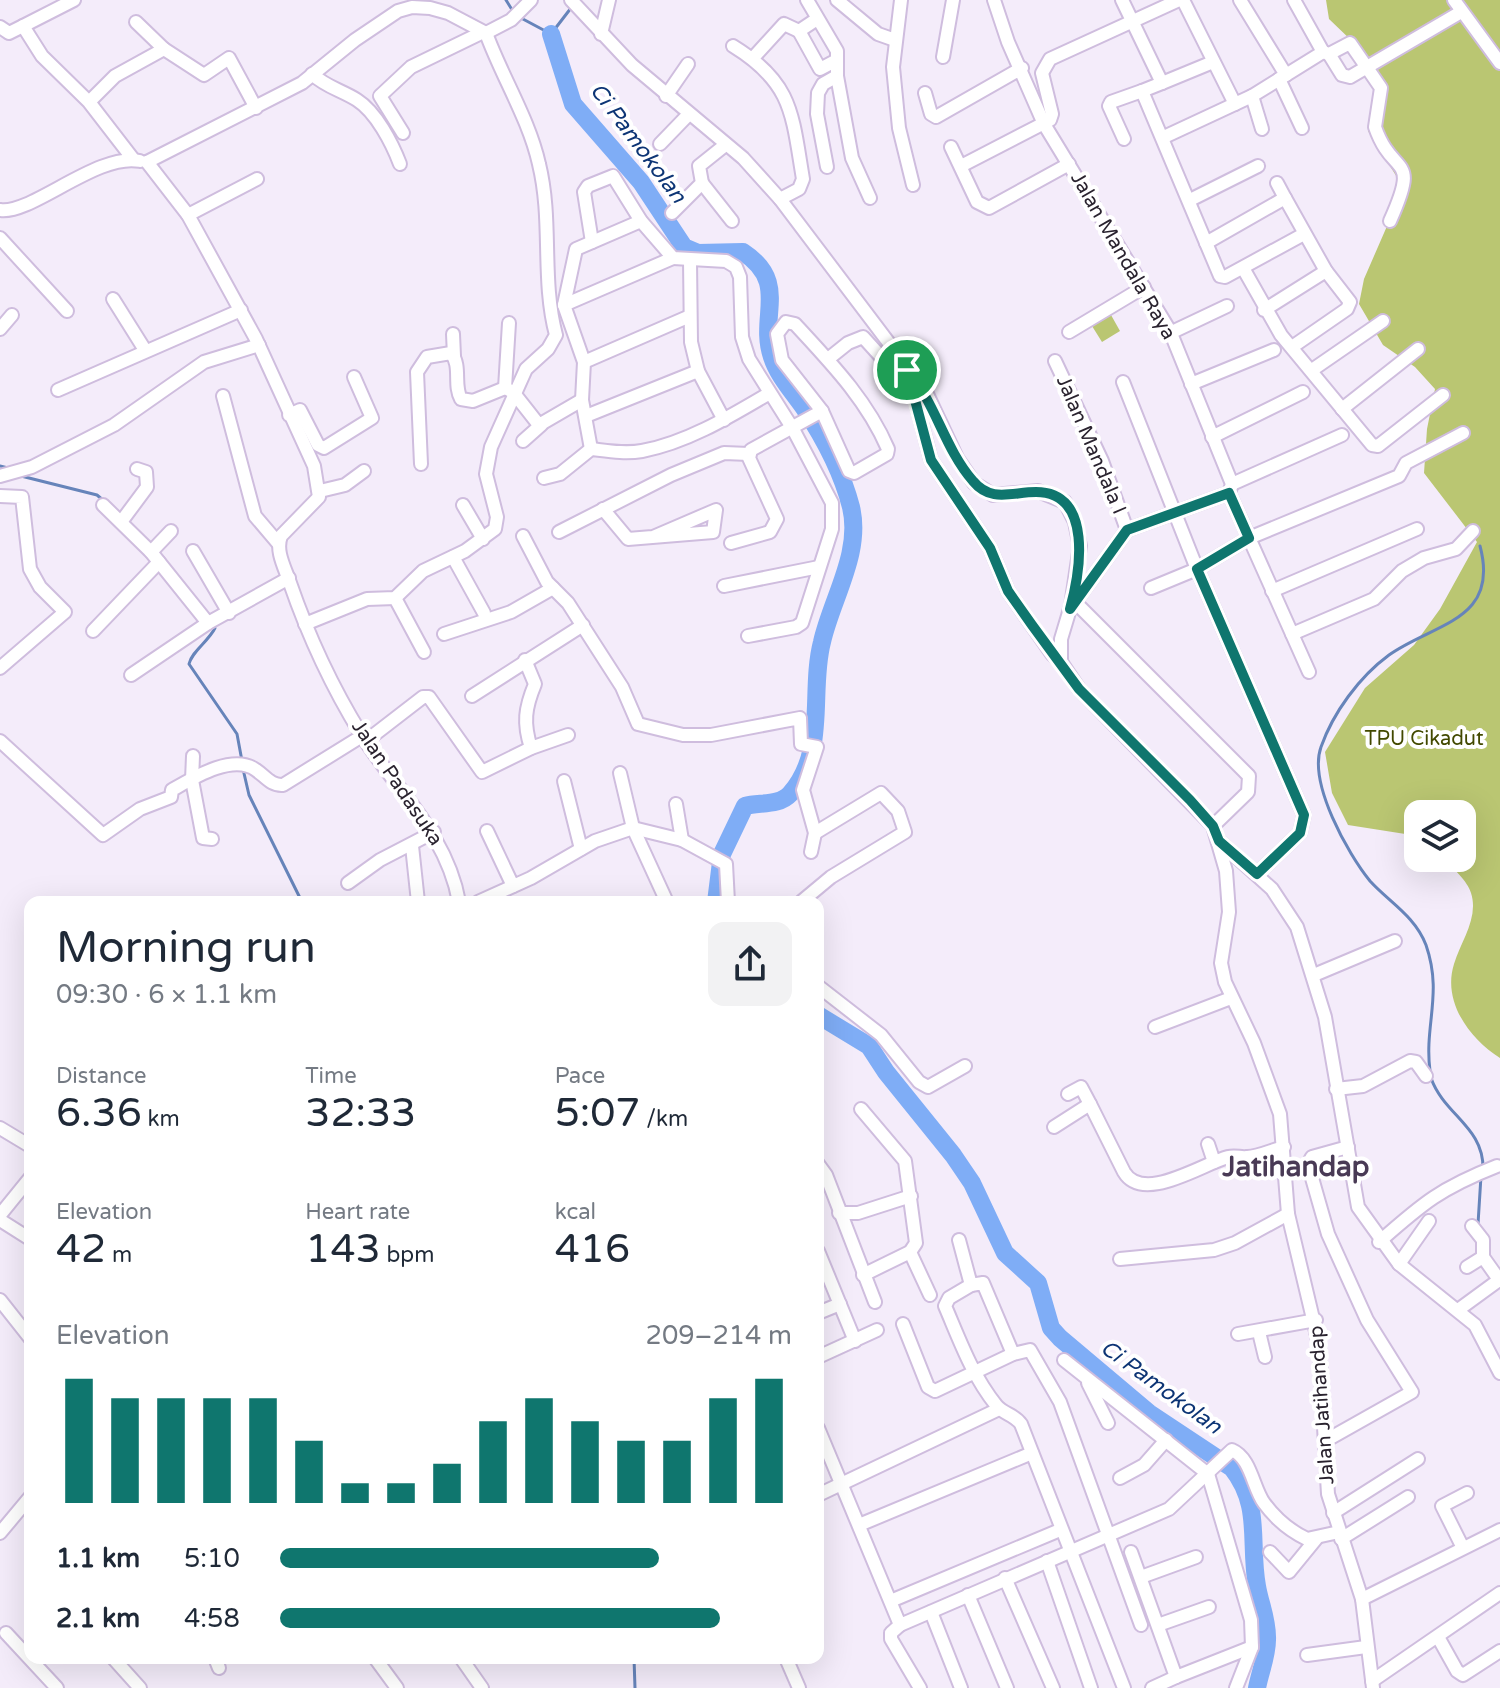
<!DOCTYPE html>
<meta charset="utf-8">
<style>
body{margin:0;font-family:"Varela Round",sans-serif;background:#f2f2f3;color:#1f2937;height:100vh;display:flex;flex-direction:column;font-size:30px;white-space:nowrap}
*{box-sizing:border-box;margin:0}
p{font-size:26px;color:#747a83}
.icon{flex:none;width:44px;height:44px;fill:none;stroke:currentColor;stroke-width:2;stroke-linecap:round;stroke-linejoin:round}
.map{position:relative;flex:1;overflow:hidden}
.side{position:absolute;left:24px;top:896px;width:800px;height:768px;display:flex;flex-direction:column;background:#fff;border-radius:16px;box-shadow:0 8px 32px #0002}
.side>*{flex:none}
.controls{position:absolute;left:1404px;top:800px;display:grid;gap:16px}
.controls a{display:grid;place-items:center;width:72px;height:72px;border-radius:16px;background:#fff;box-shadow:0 8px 32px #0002;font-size:40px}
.pin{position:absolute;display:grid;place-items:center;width:68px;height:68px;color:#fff;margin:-34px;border:4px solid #fff;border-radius:50%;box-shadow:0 2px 8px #0007}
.round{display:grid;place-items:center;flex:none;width:84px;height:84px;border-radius:16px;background:#f2f2f3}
.headline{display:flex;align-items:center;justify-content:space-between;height:136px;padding:0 32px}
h1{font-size:44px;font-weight:600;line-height:60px}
.stats{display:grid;grid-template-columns:repeat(3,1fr);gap:12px;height:136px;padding:8px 32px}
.stats div{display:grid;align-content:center}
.stats b{font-size:40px;font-weight:600}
.stats small{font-size:22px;font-weight:400}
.stats p{font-size:22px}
.chart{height:224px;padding:16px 32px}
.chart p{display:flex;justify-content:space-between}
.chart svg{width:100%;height:144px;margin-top:8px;stroke:#0f766e;stroke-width:6}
ul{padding:0 32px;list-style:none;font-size:26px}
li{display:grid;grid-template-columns:128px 96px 1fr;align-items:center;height:60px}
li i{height:20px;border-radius:10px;background:#0f766e}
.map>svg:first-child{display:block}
.green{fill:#bac672}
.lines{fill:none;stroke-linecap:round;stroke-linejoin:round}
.stream{stroke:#6684ba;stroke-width:3}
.river{stroke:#7fadf6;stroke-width:18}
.minor-casing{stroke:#cfbdde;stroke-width:16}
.minor{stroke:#fff;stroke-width:12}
.route-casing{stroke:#fff;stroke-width:16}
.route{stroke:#0f766e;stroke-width:10}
.labels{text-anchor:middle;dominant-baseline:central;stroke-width:8;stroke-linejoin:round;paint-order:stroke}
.street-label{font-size:20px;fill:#2a232f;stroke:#fff}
.park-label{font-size:20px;fill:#424900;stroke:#fff}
.water-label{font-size:22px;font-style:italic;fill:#0d3575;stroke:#fff}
.district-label{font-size:28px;font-weight:bold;fill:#493a55;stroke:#fff}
</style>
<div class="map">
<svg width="1500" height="1688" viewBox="0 0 1500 1688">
<rect width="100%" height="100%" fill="#f4ecfa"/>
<g class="green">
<path d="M1326,0H1500V1058C1470,1039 1442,1002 1454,964C1461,941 1479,918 1471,893C1468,881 1452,868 1444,858H1462V814H1418V836L1348,825L1332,793L1325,752L1365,688L1414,645L1440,609L1477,542L1424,473L1427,429L1435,389L1415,367L1383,345L1359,304L1364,279L1394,210L1400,182L1368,131L1379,96L1378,66L1329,19Z"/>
<polygon points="1111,315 1120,331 1102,342 1092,326"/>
</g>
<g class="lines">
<g class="stream">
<polyline points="506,0 514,13"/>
<polyline points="521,18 551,34 571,8"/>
<polyline points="0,466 12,469"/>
<polyline points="21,476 97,495 104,501"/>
<path d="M211,624L215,628C208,642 192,651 189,664L237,734L242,761"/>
<polyline points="243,769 249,795 302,902"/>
<path d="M1430,1071C1424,1025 1443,994 1426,945C1415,916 1389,902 1370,881C1348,854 1308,783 1321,747C1333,713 1359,677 1389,655C1434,623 1500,621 1480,546"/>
<path d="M1431,1078C1444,1115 1484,1127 1483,1169"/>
<polyline points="1478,1224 1481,1176"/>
<polyline points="634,1658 635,1688"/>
</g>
<g class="river">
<path d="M551,34L573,104L641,182L684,247L698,253L743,252C790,283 758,316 772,357C778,376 793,392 804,408C824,438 842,472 851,507C862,553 832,598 822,642C809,692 828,751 790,794C779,806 759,802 745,806L722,854L716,902"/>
<path d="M818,1015L869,1046L886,1072L953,1155L972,1183L1005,1253L1038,1283L1051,1328L1060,1338L1149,1413L1232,1468C1262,1506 1249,1542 1257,1586C1260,1604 1268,1621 1267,1640C1267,1656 1260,1672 1257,1688"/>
</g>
<defs>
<g id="minor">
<polyline points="571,0 632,65 743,158 780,199 926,392 957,458 974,483 993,495 1038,491 1065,502 1075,522 1080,546 1071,606"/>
<polyline points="807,0 837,51 837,76 852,158 870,198"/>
<polyline points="837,0 878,34 895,40"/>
<polyline points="901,0 893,67 899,128 913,185"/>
<polyline points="994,0 1008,42 1044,124 1170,331 1232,484 1229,493 1127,530 1070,609 1061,639 1061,662 1079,689 1213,826 1226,871 1229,912 1221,963 1225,982 1254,1043 1280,1114 1288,1214 1319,1344 1328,1494 1362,1599 1373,1688"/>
<polyline points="1122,0 1162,83 1142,91"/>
<polyline points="1183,0 1235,104"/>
<polyline points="1240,0 1286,75"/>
<polyline points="1454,0 1500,63"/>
<polyline points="136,22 164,49"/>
<polyline points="23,26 74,0"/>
<polyline points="0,27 9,33 23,26 42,56 89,102 133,159"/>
<polyline points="799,31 820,69 837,60"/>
<polyline points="601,34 609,0"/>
<path d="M733,46C793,83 792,114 803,179L799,189L780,199"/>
<path d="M1323,52L1329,54L1350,43L1381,88L1375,127C1393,179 1421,152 1390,221"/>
<polyline points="1329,54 1342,75 1350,77 1461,12"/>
<polyline points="943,57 953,0"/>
<polyline points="753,58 784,24 799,31 817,19"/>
<path d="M312,74C326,87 341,90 357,100C376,112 392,143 400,164"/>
<polyline points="1279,79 1302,128"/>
<polyline points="1162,83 1213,62"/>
<polyline points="925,93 931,114 936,117 1022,68"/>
<polyline points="666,96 688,64"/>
<polyline points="1252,96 1262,129"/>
<polyline points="93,98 115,76 164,49 204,75 229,58 256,108"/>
<polyline points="403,133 380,96 411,67 481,33"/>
<polyline points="1164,137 1252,96 1323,52 1294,0"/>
<polyline points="1124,139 1109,106 1111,102 1142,91 1220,276 1225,277 1304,234"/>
<polyline points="660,144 688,115"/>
<polyline points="951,147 977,202 989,208 1069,164"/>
<path d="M147,162L188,215L256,339L314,466L319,497L281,536C275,551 285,568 290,583C308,635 332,687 361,734C396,790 447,834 459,902"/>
<polyline points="147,162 302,83 355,40 398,11 412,7 430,8 448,13 486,33 511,20 531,0"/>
<polyline points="961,166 1050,120 1052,114 1042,73 1050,59 1179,0"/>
<polyline points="827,167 817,114 818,93 823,84 837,76"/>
<polyline points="702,183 732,221"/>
<polyline points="1277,183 1285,198"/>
<polyline points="1190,200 1258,166"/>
<path d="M0,210C31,215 98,152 140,161"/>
<polyline points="672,213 702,183 699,166 724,146"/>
<polyline points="188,215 257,179"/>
<polyline points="0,238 67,311"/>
<polyline points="592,242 584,192 588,186 613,176 641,221 673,258 726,261 736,267 740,277 742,337 749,359 793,429 832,503 832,529 802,623 796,627 748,636"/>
<polyline points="1206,243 1285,198 1326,271 1350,302 1347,309 1292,347"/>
<polyline points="690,261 691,342 698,371 724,420"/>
<polyline points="1243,268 1281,335 1372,445 1378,446 1443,395"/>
<polyline points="113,299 145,350"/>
<polyline points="564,305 673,258"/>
<polyline points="1264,310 1326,271"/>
<path d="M786,322L795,324C831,363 867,400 888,449L887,454L854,473L849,471L822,411L782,360L777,334Z"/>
<polyline points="0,329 12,315"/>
<polyline points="1069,332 1144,287"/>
<polyline points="1170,333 1227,306"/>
<polyline points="453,334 454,356"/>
<polyline points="828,359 848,343 863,337 883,359 898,355"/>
<polyline points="1055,361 1102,461 1127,530"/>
<polyline points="584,362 690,316"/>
<polyline points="1312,370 1383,321"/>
<polyline points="909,376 931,460 990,548 1008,591 1052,654 1061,662"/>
<polyline points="1123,382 1197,569 1304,815 1300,833 1257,874"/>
<polyline points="1191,384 1274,350"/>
<polyline points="505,388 509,323"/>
<polyline points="58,390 241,310"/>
<polyline points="223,396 255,516 278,543"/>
<polyline points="1342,409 1418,349"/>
<polyline points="289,415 300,410 318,445 324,448 372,418 354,377"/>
<polyline points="586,416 698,371"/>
<polyline points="1212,437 1303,392"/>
<polyline points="523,441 541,425"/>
<polyline points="591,449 582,400 584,362 564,305 576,249 641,221"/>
<path d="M421,464L417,372L427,357L451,353C462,366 453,385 461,399L473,401L505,388L513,392L539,425L582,400"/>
<polyline points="0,476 32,467 114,425 204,362 259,345"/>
<path d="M544,478L560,474L591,449C608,451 625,454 642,451C686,443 729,417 768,394"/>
<polyline points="1232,484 1342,435"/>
<polyline points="320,491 345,485 364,471"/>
<polyline points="1229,493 1309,672"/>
<polyline points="0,496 22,497 30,569 40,587 65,612 0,668"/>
<polyline points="103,505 151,552 208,623 289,578"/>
<polyline points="463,505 483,539"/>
<polyline points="603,509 628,539 713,532 716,510 653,537"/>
<polyline points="121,522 147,487 146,472 137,469"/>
<polyline points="559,532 671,475 724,453 749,454"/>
<polyline points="523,536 547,582 568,603 622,687 638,724 683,735 711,735 800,718 801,744 817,747 803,790 815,833 811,852"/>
<polyline points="731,543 770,532 777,519 749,458 751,450 822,411"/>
<polyline points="193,551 229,613"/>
<polyline points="151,552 171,531"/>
<polyline points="453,557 484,613"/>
<polyline points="724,586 819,567"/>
<polyline points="1151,588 1197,569 1249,538 1399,476 1406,463 1463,433"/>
<polyline points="1272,591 1417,529"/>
<polyline points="395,598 424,652"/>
<polyline points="1076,603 1249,776 1248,792 1213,826"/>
<path d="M305,624L367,599L395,598L423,571L465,551L495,529L497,517L486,474L491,447L526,369L548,349L556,335C541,279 553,221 539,164C529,119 502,77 486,33"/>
<polyline points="93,631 159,562"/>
<polyline points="444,634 511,612 553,588"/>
<polyline points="1292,634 1374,599 1402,571 1424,558 1456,549 1473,531"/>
<path d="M525,660L535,684C525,708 523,723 531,748"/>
<polyline points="131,675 208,623"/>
<polyline points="472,696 583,625"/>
<path d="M0,741L103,835L140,809L171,797L172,790C193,778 233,753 256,770C265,776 271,786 283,785L362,736"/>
<polyline points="366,741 423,697 429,697 482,772 531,748 568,735"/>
<polyline points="193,756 192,780 203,838 212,839"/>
<polyline points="620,773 633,828 666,900"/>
<polyline points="564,781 581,849"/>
<polyline points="676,804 682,840"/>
<polyline points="487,831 513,886"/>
<polyline points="1219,841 1272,889 1297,927 1325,1017 1358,1207 1399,1264 1475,1325 1500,1373"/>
<polyline points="412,846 418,902"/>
<polyline points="348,883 380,860 434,832"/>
<polyline points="478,902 531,878 595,841 633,828 682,840 726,864 728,902"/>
<polyline points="801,902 831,877 905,832 898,811 881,793 815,833"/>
<polyline points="1314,975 1395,941"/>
<polyline points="818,986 881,1035 919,1082 928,1087 965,1066"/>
<polyline points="1155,1027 1231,998"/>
<polyline points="1336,1089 1363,1086 1410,1061 1416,1062 1426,1076"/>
<polyline points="1068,1094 1081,1087 1090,1104"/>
<polyline points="861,1109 905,1161 916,1243 910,1252 863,1275"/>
<path d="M1054,1127L1090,1104L1124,1172C1143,1204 1202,1164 1228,1157C1236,1155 1240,1158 1247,1157C1258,1157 1272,1150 1284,1147"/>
<polyline points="0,1128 30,1146"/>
<polyline points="1208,1144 1214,1162"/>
<polyline points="818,1164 826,1175 875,1302"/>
<polyline points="839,1213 858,1213 911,1196"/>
<polyline points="0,1215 30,1178"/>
<polyline points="0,1220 30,1239"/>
<polyline points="1472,1226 1483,1240 1483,1257 1500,1281"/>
<polyline points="959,1240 971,1285 983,1283 1013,1354"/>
<path d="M1379,1242C1423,1203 1441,1188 1497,1166"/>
<polyline points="818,1251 855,1341"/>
<polyline points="910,1252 930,1295"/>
<polyline points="1120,1259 1214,1250 1235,1243 1288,1214"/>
<polyline points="1399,1264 1429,1221"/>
<polyline points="1467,1267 1483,1257"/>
<path d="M971,1285L949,1298L945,1306C960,1341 972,1375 996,1405C1003,1414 1014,1414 1021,1424L1124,1688"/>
<polyline points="0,1300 30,1338"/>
<polyline points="1458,1310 1499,1280"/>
<polyline points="818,1313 840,1304"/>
<polyline points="903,1324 928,1387 935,1391 1013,1354 1030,1350 1060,1402 1141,1625"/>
<polyline points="1259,1332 1265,1357"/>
<polyline points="1238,1334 1316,1320"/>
<polyline points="818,1357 877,1330"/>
<polyline points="1064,1360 1208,1474 1251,1620 1252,1647 1236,1688"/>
<polyline points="1088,1383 1108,1423"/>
<path d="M818,1428L900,1625L1169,1509L1232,1450C1251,1458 1253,1488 1264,1503C1275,1518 1290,1531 1307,1539L1339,1532"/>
<polyline points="1325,1441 1412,1392 1367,1320 1328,1234 1308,1164 1312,1157 1348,1147"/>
<polyline points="1120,1478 1144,1465 1166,1440"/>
<polyline points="818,1495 999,1409"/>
<polyline points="1333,1513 1418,1459"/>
<polyline points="859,1525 1032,1453"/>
<polyline points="0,1533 30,1497"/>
<polyline points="1341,1539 1408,1497"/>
<polyline points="1462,1546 1442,1506 1467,1493"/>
<polyline points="1131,1552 1176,1677 1252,1647"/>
<polyline points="1270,1552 1289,1572 1316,1539"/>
<polyline points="1047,1561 1091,1688"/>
<polyline points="1141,1577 1196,1557"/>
<polyline points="1005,1578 1053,1688"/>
<polyline points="968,1595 1007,1688"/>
<polyline points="1362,1599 1500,1530"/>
<polyline points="893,1600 1060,1530"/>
<polyline points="931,1612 961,1688"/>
<polyline points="900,1625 891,1633 891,1639 920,1688"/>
<polyline points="1158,1625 1209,1607"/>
<polyline points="6,1633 57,1688"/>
<polyline points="1438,1637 1457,1671 1463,1675 1500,1651"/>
<polyline points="1307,1655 1366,1647"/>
<polyline points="113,1658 140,1688"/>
<polyline points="215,1658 219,1668"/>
<polyline points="375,1658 397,1688"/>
<polyline points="461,1658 482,1688"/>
<polyline points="786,1658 799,1688"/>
<polyline points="1372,1681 1500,1593"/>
<polyline points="1152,1688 1176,1677"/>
</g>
</defs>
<use href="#minor" class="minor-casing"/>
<use href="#minor" class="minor"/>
</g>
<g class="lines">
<defs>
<path id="route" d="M907,370C936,403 944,448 973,481C991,503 1012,492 1036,492C1094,492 1080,573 1070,609L1127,530L1229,493L1249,538L1197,569L1304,815L1300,833L1257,874L1219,841L1213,826L1190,800L1079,689L1032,625L1008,591L990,548L931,460Z"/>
</defs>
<use href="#route" class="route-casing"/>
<use href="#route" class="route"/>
</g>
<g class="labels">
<g class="street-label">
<text transform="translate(1123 256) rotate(60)">Jalan Mandala Raya</text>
<text transform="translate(1091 445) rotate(67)">Jalan Mandala I</text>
<text transform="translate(397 783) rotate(56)">Jalan Padasuka</text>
<text transform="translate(1322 1405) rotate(-94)">Jalan Jatihandap</text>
</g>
<g class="park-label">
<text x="1424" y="739">TPU Cikadut</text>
</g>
<g class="water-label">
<text transform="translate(638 143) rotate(53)">Ci Pamokolan</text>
<text transform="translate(1161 1387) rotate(36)">Ci Pamokolan</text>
</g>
<g class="district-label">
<text x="1296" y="1167">Jatihandap</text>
</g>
</g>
</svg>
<div class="controls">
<a><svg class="icon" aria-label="layers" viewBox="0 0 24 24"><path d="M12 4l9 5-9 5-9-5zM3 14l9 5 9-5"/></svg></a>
</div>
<div class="pin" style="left:907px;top:370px;background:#1e9e55"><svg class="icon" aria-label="arrive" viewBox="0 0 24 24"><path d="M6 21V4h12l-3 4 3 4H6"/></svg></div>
<section class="side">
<div class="headline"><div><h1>Morning run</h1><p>09:30 · 6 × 1.1 km</p></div><a class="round"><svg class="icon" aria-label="share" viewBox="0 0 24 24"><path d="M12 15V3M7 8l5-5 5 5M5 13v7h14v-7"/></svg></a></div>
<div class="stats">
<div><p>Distance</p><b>6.36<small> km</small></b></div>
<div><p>Time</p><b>32:33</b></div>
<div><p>Pace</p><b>5:07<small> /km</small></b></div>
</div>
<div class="stats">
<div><p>Elevation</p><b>42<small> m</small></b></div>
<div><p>Heart rate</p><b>143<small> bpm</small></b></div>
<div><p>kcal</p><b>416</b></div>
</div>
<div class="chart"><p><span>Elevation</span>209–214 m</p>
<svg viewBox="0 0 160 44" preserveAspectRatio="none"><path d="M5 44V6M15 44V12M25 44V12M35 44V12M45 44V12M55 44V25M65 44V38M75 44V38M85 44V32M95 44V19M105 44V12M115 44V19M125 44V25M135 44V25M145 44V12M155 44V6"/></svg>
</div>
<ul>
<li><b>1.1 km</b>5:10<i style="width:74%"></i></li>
<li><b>2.1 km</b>4:58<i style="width:86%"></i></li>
</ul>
</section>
</div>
